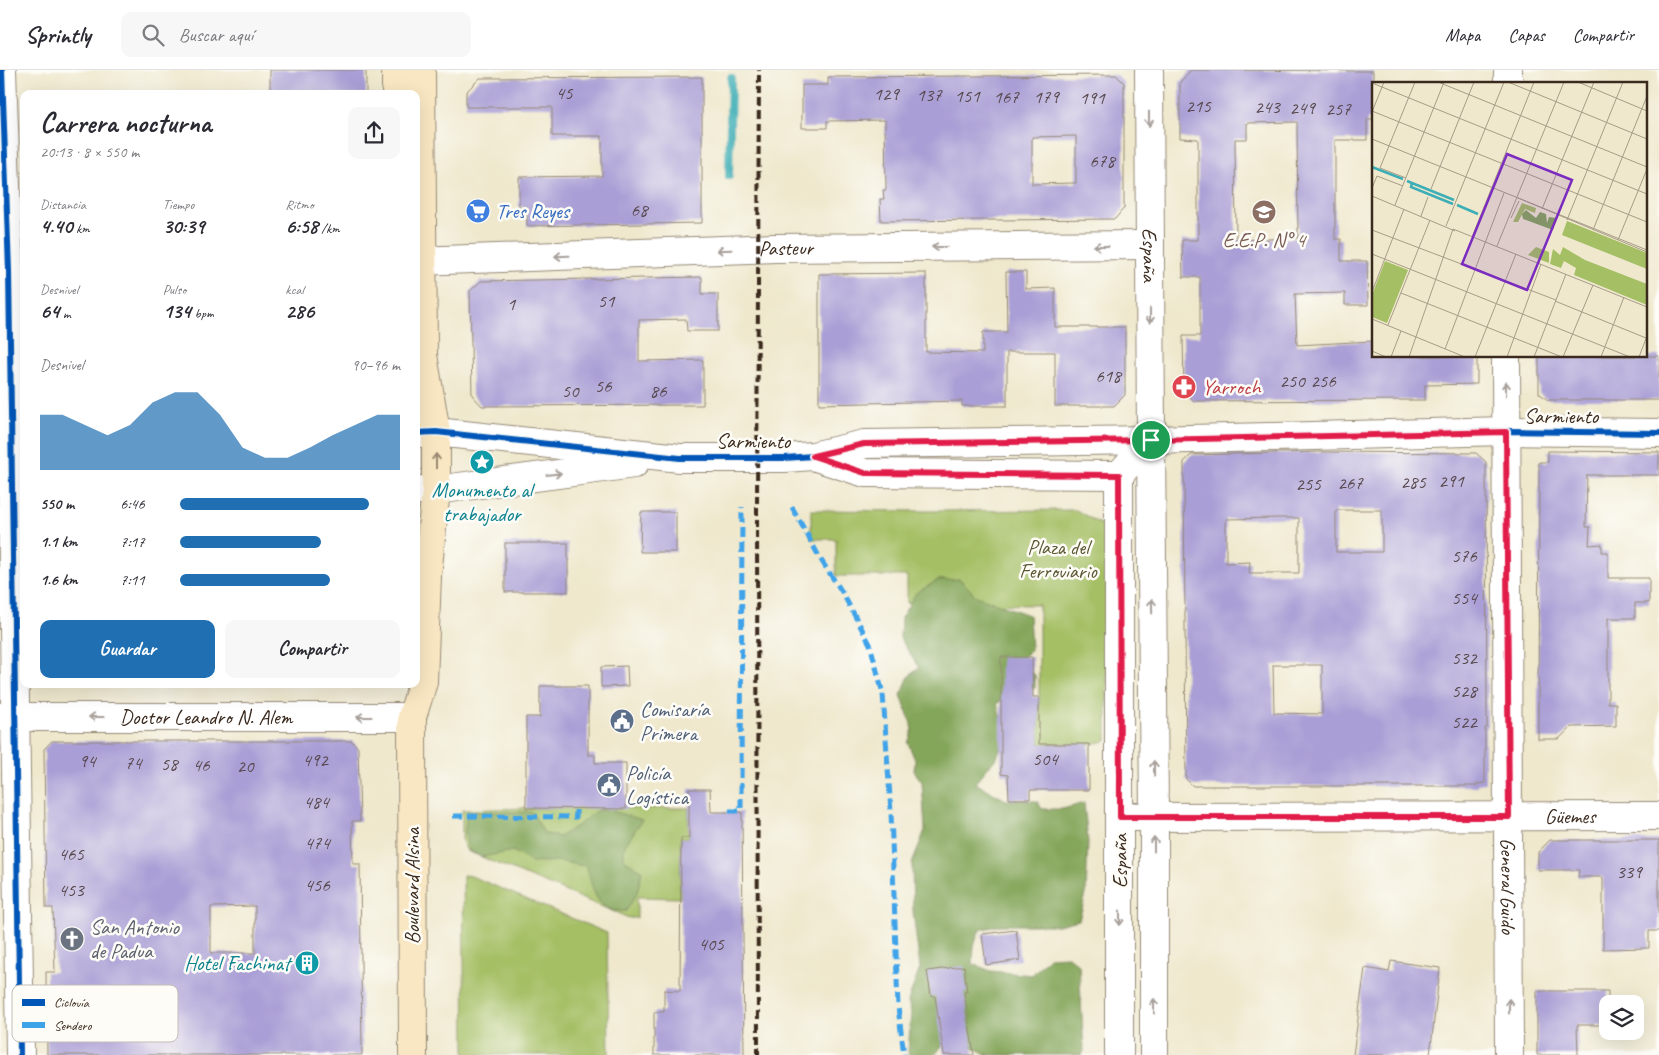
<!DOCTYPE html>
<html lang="es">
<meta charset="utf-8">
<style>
body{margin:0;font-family:Caveat,sans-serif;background:#f7f7f7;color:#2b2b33;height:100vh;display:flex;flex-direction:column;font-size:19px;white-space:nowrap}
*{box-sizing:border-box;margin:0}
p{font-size:16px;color:#7c7c81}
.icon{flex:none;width:28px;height:28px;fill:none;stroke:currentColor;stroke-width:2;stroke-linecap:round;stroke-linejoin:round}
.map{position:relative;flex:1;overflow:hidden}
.side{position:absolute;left:20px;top:20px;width:400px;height:598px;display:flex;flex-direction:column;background:#fff;border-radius:10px;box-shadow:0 5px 20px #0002}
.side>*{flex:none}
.controls{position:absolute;left:1599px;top:925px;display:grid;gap:10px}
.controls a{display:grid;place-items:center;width:45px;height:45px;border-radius:10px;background:#fff;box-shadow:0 5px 20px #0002;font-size:25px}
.pin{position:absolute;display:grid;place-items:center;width:42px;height:42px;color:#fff;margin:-21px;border:2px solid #fff;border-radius:50%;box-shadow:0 1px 5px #0007}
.round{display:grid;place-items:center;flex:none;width:52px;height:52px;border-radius:10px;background:#f7f7f7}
.overview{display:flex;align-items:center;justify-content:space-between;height:85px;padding:0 20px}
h1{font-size:28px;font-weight:700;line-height:38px}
.figures{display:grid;grid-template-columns:repeat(3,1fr);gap:8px;height:85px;padding:5px 20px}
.figures div{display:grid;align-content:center}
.figures b{font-size:21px;font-weight:700}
.figures small{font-size:14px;font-weight:400}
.figures p{font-size:14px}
.chart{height:140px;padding:10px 20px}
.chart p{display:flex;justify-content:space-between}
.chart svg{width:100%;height:90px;margin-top:5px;fill:#1f6fb2;opacity:.7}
.button{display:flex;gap:10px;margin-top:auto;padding:10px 20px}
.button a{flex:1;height:58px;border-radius:10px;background:#1f6fb2;color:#fff;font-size:20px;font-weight:700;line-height:58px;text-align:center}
.button a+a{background:#f7f7f7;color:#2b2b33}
ul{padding:0 20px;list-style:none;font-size:16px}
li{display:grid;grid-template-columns:80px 60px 1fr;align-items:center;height:38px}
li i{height:12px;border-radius:6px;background:#1f6fb2}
header{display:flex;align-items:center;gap:30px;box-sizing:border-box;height:70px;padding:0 25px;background:#fff;border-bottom:1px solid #e1e1e2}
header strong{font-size:24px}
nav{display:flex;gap:28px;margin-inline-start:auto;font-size:18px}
.search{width:350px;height:45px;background:#f7f7f7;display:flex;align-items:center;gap:12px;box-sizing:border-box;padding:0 18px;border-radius:10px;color:#7c7c81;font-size:19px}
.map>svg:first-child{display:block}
.green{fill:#a5bf65;stroke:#707442}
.forest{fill:#84a65a;stroke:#60683c}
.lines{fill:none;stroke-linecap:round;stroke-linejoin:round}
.stream{stroke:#3daeb6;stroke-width:8}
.building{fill:#a99ed5;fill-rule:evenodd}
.minor-casing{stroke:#958976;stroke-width:30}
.tertiary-casing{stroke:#958976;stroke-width:30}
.secondary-casing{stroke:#958976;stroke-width:30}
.minor{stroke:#fff;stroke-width:28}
.tertiary{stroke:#fff;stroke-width:28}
.secondary{stroke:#f9e7c3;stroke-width:28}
.rail{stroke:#3b2a1e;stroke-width:4;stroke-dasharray:8 4;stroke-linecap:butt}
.quiet{stroke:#3fa3ea;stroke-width:5;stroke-dasharray:10 5;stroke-linecap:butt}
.cycleway-casing{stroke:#fdfcf7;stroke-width:9}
.cycleway{stroke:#0057b8;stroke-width:6}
.oneway{stroke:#a79f9a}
.oneway2{stroke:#9a8870}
.route-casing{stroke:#fff;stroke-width:10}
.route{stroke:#e11d48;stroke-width:6}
.labels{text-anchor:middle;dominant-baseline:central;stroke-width:5;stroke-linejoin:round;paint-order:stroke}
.number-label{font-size:19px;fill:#56474c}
.shop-label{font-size:21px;fill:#366cbe;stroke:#fdfcf7;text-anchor:start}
.education-label{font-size:21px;fill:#785e54;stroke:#fdfcf7}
.street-label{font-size:21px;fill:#3b2a1e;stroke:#fdfcf7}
.health-label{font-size:21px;fill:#be3a42;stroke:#fdfcf7;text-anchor:start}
.culture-label{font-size:21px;fill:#0d838f;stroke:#fdfcf7}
.park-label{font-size:21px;fill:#5b5733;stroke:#fdfcf7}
.service-label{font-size:21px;fill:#4e5e75;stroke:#fdfcf7;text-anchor:start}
.worship-label{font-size:21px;fill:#5b616d;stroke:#fdfcf7;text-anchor:start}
.inset-river{fill:none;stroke:#3daeb6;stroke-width:2.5}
.inset-road{fill:none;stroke:#a79c87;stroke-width:1}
.view{fill:#7b2cbf;fill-opacity:0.15;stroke:#7b2cbf;stroke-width:2.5}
.inset-edge{fill:none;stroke:#3b2a1e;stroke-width:2.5}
.key{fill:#fdfcf7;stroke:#c3bdb6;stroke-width:1}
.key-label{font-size:14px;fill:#3b2a1e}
</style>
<header>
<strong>Sprintly</strong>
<div class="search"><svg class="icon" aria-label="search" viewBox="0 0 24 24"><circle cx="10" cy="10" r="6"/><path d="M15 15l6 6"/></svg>Buscar aquí</div>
<nav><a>Mapa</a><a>Capas</a><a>Compartir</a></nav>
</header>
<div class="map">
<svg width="1659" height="985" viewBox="0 0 1659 985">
<rect width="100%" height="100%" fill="#fdfcf7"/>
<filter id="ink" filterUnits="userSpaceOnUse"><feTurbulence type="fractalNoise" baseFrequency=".02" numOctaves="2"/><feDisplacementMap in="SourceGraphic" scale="10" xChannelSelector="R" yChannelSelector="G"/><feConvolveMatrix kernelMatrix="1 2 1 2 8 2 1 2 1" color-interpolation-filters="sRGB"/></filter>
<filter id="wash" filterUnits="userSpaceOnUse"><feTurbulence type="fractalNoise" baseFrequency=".0096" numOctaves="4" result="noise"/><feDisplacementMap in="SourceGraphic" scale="20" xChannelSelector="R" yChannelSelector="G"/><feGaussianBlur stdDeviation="1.12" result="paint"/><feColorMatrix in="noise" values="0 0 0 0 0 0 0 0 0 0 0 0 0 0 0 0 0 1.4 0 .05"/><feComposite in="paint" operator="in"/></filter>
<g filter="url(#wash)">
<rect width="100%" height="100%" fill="#efe8cd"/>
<g class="green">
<polygon points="811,440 924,441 1076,440 1107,458 1107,671 1089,674 1039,674 1039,535 907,533 907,506 836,506 836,469 811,469"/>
<polygon points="526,738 689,738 689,768 681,768 680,828 637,827 637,848 629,848 467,781 462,771 462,740"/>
<polygon points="463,805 471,806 607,863 609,985 465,985"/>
</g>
<g class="forest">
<polygon points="960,509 976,526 1029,545 1031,580 1019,592 1035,605 1035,618 997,633 1005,667 997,687 975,713 1006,730 1037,731 1042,739 1063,739 1084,733 1088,772 1086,824 1079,850 1058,855 999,855 980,860 974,875 973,894 991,901 1032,905 1049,887 1068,886 1079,895 1084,981 1082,985 987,985 951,964 935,985 909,985 908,983 911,943 908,931 920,898 913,842 912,794 925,760 922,712 914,701 915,690 908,673 913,659 901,625 909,606 919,598 900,568 901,548 916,523 938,510"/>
<path d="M597,740H609L642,750L624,777V789L642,801L637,823L626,841C594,844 594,818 586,796L557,791L533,793L513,781L482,787L468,780L465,762L467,742H532L544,763L559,767L580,754Z"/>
</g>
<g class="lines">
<polyline class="stream" points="729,106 731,8"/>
</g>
<g id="blocks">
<g class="building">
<rect x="270" y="0" width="96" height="24"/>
<path d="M1191,0L1373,1V49H1367V70H1335V169H1341V191H1367L1368,235H1345V223L1295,224L1297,275L1373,271V286H1477V314L1425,315V330L1194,331L1184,321L1183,266H1200V207H1183L1182,170H1198V69L1180,68V12ZM1297,52L1298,168L1236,170L1235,69H1247V53Z"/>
<path d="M1116,5L1124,13V138L1115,149L881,151L880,129H884L883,120H886L885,50L827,51V58H802V15H828V7ZM1076,66V113L1032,114V67Z"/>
<polygon points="702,7 702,153 527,156 527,137 519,137 519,107 602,106 602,66 552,66 552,37 466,37 466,22 480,8"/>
<polygon points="1006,202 1026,202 1026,219 1055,218 1055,257 1125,257 1125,325 1114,336 1055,336 1055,282 1007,282 1007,336 962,336 962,331 819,334 819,204 926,203 926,282 983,283 983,262 1007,262"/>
<polygon points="702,207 702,224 718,224 718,261 687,261 686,249 639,250 639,291 703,290 703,335 482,336 472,325 470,221 481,211"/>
<polygon points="1539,286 1659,286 1659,330 1548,330 1539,323"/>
<polygon points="1548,381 1659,382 1659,405 1587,405 1586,457 1590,457 1589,475 1602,474 1602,482 1608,482 1608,508 1649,508 1649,533 1635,533 1635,548 1608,548 1608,633 1616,633 1616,656 1571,657 1559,669 1538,669 1539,392 1548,392"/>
<path d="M1320,382L1476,383L1486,392L1487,658H1485V713L1477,714V716H1193L1186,709L1184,392L1191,385ZM1336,440H1382V482H1336ZM1279,448H1299V503H1249L1250,492L1226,493V449ZM1273,595H1322V644L1274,643Z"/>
<polygon points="641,442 676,442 676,482 640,482"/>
<rect x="505" y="473" width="63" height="49"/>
<polygon points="1001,587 1032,587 1033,627 1039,627 1039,674 1089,674 1089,720 1030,720 1030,729 1009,729 1008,705 1001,704"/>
<polygon points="627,596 628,616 601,617 601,597"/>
<polygon points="540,616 588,616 588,685 595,685 595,693 626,693 626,739 526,738 526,647 540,647"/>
<path d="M52,671H352L358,678L360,751H352L353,794H360L362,985H47L46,902H55L53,838H46L44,679ZM255,836V883H211V837Z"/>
<polygon points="689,719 710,719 711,742 742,742 744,985 654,985 654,942 664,942 664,920 680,921 681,768 689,768"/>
<polygon points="1550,770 1659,770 1659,861 1649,861 1649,878 1603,879 1603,807 1578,807 1579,800 1538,800 1538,782"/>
<polygon points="1016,860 1020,890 986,895 982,864"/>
<polygon points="1391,891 1440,898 1430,985 1353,985 1365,898 1389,902"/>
<polygon points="964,896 967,922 964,922 974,985 944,985 935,926 931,926 927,901"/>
<polygon points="1537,921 1608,921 1608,955 1577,955 1578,985 1537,985"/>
</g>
</g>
</g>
<g filter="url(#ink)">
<use href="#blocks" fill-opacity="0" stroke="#958976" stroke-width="1"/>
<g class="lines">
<defs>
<g id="minor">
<polyline points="2,0 9,201 20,985"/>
<path id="s1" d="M1149,0L1151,370"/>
<polyline points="1508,14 1508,0"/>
<path id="s2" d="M416,191L775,178L1150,175"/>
<path id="s3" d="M1506,286L1509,985"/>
<polyline points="416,363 436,362 680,388 785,388 813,386 864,374 1151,370 1506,361 1659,363"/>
<polyline points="813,386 865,403 1119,405"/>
<polyline points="416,420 436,420 634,394"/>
<path id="s4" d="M0,647H412"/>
<path id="s5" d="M1120,747L1659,746"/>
</g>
<g id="tertiary">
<polyline points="1151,370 1154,747 1154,985"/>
<polyline points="1119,985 1119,405 1151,370"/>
</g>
<g id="secondary">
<polyline points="396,0 396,24"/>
<polyline points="413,985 412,647 423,612 427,506 436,420 436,362 423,285 421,0"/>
</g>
</defs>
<use href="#minor" class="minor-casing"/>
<use href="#tertiary" class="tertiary-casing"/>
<use href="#secondary" class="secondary-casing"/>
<use href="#minor" class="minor"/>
<use href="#tertiary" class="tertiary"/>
<use href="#secondary" class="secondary"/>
<polyline class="rail" points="758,985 757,438 759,0"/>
<g class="quiet">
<polyline points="792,437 821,490 842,522 870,574 883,624 891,742 898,937 904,985"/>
<polyline points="729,741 741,741 742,437"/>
<polyline points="453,746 576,747 576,738"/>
</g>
<defs>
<g id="cycleway">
<polyline points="2,0 9,201 20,985"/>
<polyline points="416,363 436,362 680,388 785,388 813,386 864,374 1151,370 1506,361 1659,363"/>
</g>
</defs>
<use href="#cycleway" class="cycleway-casing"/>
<use href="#cycleway" class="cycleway"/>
</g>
<defs><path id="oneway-shaft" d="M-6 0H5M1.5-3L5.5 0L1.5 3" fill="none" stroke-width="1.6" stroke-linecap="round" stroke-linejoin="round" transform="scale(1.25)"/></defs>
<g class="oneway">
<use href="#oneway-shaft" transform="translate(1149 49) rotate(90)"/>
<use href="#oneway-shaft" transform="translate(1101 176) rotate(180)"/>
<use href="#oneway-shaft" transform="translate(939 177) rotate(180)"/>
<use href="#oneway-shaft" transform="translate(724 180) rotate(178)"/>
<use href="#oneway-shaft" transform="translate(562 186) rotate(178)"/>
<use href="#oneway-shaft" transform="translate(1150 246) rotate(90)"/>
<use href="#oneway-shaft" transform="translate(1506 319) rotate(-90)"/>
<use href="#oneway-shaft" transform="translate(554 404) rotate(-7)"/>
<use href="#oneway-shaft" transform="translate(1152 536) rotate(-91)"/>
<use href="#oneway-shaft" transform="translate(96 647) rotate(180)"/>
<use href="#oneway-shaft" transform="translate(364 647) rotate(180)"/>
<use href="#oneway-shaft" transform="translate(1154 698) rotate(-91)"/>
<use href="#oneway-shaft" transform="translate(1154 774) rotate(-90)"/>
<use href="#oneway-shaft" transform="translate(1120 848) rotate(90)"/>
<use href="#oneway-shaft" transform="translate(1154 936) rotate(-90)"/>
<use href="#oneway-shaft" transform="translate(1509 936) rotate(-90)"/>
</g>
<use class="oneway2" href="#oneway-shaft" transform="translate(436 391) rotate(-90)"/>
</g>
<g class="lines" filter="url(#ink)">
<defs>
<polygon id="route" points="1506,362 1509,747 1120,747 1119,405 865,403 813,386 864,374 1151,370"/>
</defs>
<use href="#route" class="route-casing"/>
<use href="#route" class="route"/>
</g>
<defs>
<symbol id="supermarket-disc" viewBox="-11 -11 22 22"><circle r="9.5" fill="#3f7fe0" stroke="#fdfcf7"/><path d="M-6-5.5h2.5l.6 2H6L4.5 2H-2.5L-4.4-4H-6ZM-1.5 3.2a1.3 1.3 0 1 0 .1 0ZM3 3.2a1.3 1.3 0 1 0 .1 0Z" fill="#fff"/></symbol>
<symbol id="school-disc" viewBox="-11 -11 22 22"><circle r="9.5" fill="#8d6e63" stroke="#fdfcf7"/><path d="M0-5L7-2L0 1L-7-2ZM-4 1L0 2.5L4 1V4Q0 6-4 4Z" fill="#fff"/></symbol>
<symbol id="pharmacy-disc" viewBox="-11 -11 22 22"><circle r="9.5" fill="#e0444e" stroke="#fdfcf7"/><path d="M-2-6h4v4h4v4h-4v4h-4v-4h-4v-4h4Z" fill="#fff"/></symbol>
<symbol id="sight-disc" viewBox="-11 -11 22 22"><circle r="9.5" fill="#0f9aa8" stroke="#fdfcf7"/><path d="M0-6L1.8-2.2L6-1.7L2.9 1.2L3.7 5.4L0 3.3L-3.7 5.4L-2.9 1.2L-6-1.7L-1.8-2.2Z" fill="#fff"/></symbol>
<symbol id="civic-disc" viewBox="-11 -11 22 22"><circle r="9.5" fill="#5c6f8a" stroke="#fdfcf7"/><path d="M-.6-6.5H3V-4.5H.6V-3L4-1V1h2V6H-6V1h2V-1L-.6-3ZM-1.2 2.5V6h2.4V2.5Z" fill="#fff"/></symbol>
<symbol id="church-disc" viewBox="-11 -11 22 22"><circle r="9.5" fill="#6b7280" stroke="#fdfcf7"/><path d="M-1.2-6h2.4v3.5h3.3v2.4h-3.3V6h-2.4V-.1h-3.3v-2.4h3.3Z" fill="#fff"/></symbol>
<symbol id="building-disc" viewBox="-11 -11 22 22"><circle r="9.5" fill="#0f9aa8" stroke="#fdfcf7"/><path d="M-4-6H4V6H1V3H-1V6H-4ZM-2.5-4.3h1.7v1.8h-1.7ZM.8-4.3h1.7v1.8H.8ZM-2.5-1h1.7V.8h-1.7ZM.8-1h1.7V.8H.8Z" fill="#fff"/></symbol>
</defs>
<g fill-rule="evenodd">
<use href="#supermarket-disc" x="464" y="127" width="28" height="28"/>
<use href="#school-disc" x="1250" y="128" width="28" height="28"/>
<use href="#pharmacy-disc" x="1170" y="303" width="28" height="28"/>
<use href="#sight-disc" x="468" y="378" width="28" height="28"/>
<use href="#civic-disc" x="608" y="637" width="28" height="28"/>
<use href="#civic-disc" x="595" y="701" width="28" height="28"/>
<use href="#church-disc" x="58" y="855" width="28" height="28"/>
<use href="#building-disc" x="293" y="879" width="28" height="28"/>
</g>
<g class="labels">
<g class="number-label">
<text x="564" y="23">45</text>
<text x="886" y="24">129</text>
<text x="929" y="25">137</text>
<text x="967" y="26">151</text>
<text x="1006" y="27">167</text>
<text x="1046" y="27">179</text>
<text x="1092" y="28">191</text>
<text x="1198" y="36">215</text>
<text x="1267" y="37">243</text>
<text x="1302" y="38">249</text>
<text x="1338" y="39">257</text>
<text x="1102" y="91">678</text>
<text x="639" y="140">68</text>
<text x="606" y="231">51</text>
<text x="511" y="234">1</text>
<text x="1108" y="306">618</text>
<text x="1292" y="311">250</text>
<text x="1323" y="311">256</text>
<text x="603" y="316">56</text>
<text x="570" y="321">50</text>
<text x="658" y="321">86</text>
<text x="1451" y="411">291</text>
<text x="1413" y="412">285</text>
<text x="1350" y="413">267</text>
<text x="1308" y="414">255</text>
<text x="1464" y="486">576</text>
<text x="1464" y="528">554</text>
<text x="1464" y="588">532</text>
<text x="1464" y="621">528</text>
<text x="1464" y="652">522</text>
<text x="1045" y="689">504</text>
<text x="315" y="690">492</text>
<text x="87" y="691">94</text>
<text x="133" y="693">74</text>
<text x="169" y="694">58</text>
<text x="201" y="695">46</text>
<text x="245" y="696">20</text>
<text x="316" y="732">484</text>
<text x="317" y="773">474</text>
<text x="71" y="784">465</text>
<text x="1629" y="802">339</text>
<text x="317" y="815">456</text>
<text x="71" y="820">453</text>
<text x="711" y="874">405</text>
</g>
<g class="shop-label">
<text x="496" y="141">Tres Reyes</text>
</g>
<g class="education-label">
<text x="1264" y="170">E.E.P. N° 4</text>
</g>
<g class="street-label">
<text stroke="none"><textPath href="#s2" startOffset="370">Pasteur</textPath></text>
<text stroke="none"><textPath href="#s1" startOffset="185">España</textPath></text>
<text x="1561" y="346">Sarmiento</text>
<text x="753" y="371">Sarmiento</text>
<text stroke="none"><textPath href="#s4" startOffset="206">Doctor Leandro N. Alem</textPath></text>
<text stroke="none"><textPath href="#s5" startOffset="450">Güemes</textPath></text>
<text transform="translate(1120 791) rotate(-90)">España</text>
<text transform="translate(412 816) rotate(-90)">Boulevard Alsina</text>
<text stroke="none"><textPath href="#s3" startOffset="530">General Guido</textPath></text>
</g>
<g class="health-label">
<text x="1202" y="317">Yarroch</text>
</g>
<g class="culture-label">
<text x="482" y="420">Monumento al<tspan x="482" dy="24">trabajador</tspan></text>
<text x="290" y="893" text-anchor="end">Hotel Fachinat</text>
</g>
<g class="park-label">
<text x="1058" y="477">Plaza del<tspan x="1058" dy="24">Ferroviario</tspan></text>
</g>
<g class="service-label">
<text x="640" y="639">Comisaría<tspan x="640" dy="24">Primera</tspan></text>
<text x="626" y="703">Policía<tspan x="626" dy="24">Logística</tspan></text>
</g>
<g class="worship-label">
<text x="90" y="857">San Antonio<tspan x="90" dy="24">de Padua</tspan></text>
</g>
</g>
<g transform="translate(1372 12)">
<rect width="275" height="275" fill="#efe8cd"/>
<path d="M150,121L164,126L163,131L153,127L146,140H141ZM195,139L275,171V187L190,153ZM164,165L177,170V181L156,173ZM191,165L213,178L275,202V223L202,193L204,186L192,179L189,186L178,182L181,167L188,173ZM13,179L36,188L15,241L0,235V213Z" fill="#a5bf65"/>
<path d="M154,128L164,136L168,130L174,132L175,141L177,135L184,136L181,148L151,137L150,132Z" fill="#84a65a"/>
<path class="inset-river" d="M0,85L31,97M35,99L82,118M40,101L39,105L81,122M85,123L106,132"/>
<path class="inset-road" d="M66,0L275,85M136,0L275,57M206,0L275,29M0,1L275,112M0,29L275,140M0,30L12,0M0,57L275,168M34,96L8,86L43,0M0,106L5,94L31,104M59,107L102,0M0,114L83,149M146,116L275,170M23,123L72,0M170,127L222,0M49,134L56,115M139,136L147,119M195,138L251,0M74,144L132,0M81,147L275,225M0,148L184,218M221,148L275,14M100,155L162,0M246,158L275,87M125,164L192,0M0,172L258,275M0,210L32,127M29,211L190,275M183,219L274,256M0,237L93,275M16,243L58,138M73,267L132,111M0,269L14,275M19,275L29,249M37,275L81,147M103,275L144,172M135,275L169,182M162,275L194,192M191,275L221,203M229,275L252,215M267,275L275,254"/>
<path class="view" d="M135,72L200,98L155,208L90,182Z"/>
<rect width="275" height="275" class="inset-edge"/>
</g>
<rect x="12" y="915" width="166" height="57" rx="8" class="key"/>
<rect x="22" y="929" width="23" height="7" fill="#0057b8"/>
<rect x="22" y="952" width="23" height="6" fill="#3fa3ea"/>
<g class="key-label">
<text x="54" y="937">Ciclovía</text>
<text x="54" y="960">Sendero</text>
</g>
</svg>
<div class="controls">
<a><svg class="icon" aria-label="layers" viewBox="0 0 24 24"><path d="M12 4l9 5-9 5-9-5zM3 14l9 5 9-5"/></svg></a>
</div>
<div class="pin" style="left:1151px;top:370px;background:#1e9e55"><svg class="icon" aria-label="arrive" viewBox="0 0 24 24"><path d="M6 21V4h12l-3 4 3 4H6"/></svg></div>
<section class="side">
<div class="overview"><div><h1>Carrera nocturna</h1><p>20:13 · 8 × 550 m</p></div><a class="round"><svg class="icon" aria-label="share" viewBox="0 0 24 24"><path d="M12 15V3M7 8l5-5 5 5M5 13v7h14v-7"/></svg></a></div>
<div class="figures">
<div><p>Distancia</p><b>4.40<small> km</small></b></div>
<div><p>Tiempo</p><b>30:39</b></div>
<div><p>Ritmo</p><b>6:58<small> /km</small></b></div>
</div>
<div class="figures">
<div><p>Desnivel</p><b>64<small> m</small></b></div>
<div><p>Pulso</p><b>134<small> bpm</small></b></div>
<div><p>kcal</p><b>286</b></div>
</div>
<div class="chart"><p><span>Desnivel</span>90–96 m</p>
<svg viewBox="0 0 160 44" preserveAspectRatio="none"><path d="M0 44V17L10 17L20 22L30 27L40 22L50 11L60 6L70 6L80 17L90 33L100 38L110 38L120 33L130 27L140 22L150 17L160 17V44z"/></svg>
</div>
<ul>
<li><b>550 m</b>6:46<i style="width:86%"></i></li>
<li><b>1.1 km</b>7:17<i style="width:64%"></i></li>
<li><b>1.6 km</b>7:11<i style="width:68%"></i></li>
</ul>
<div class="button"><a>Guardar</a><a>Compartir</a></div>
</section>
</div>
